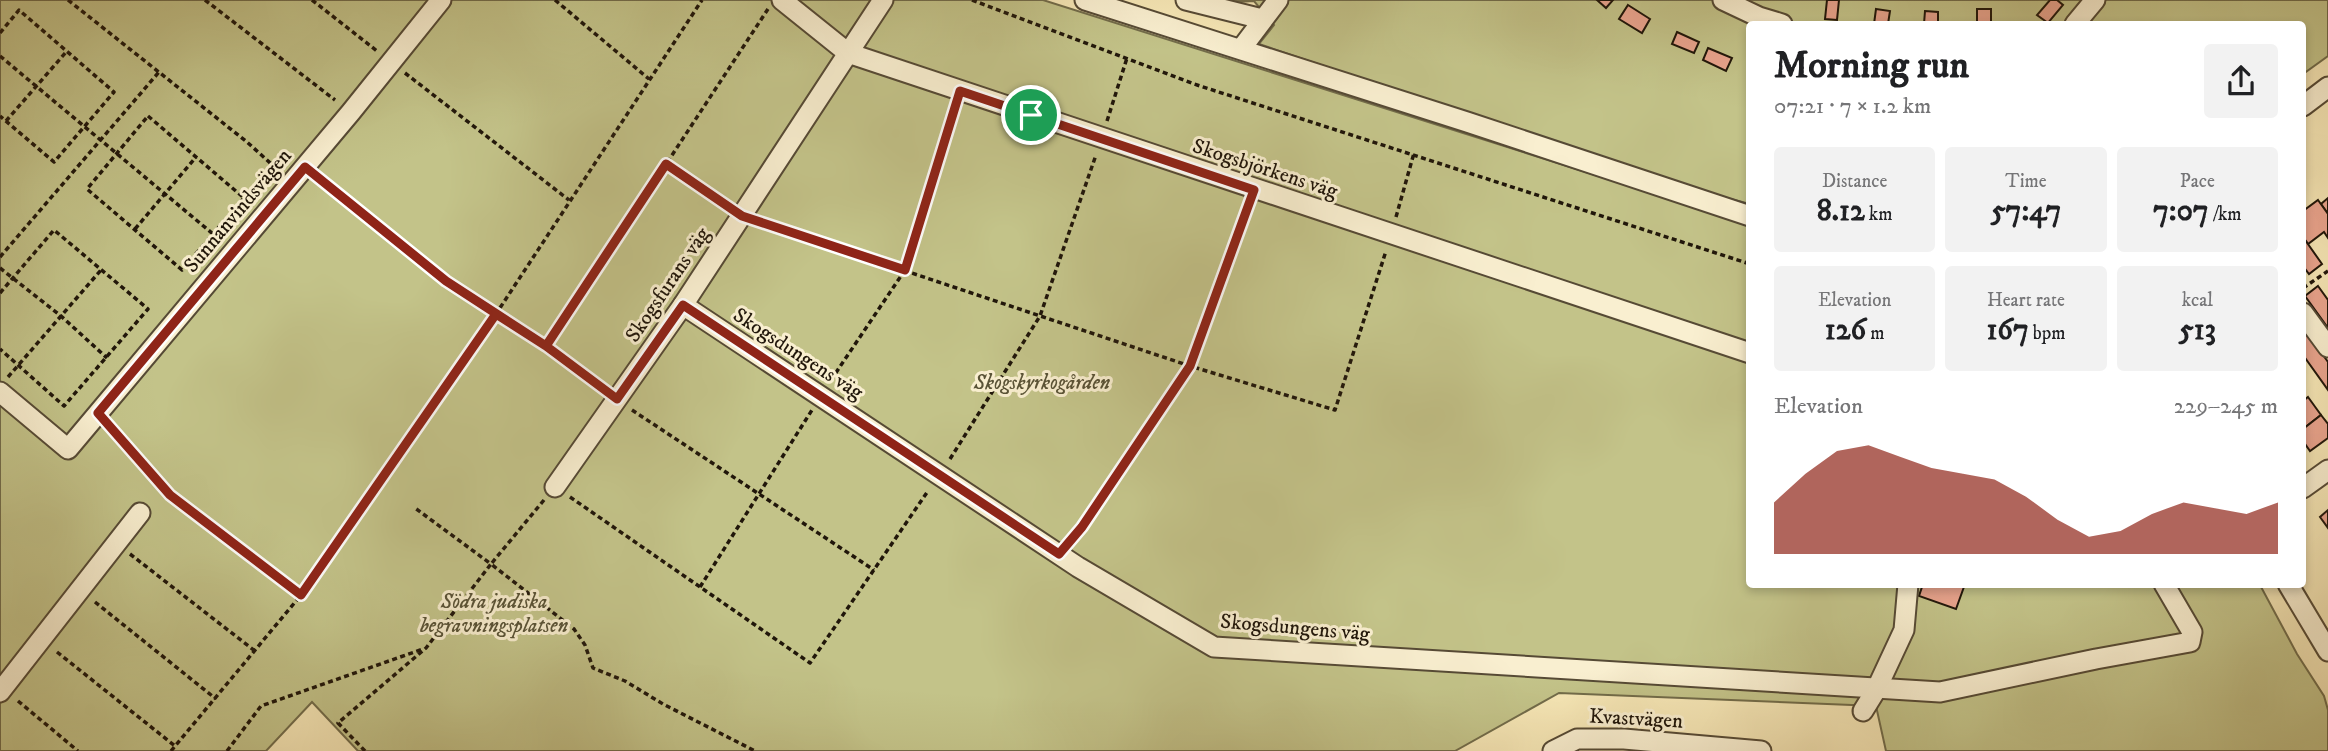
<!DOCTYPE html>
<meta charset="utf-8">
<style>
body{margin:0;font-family:"IM FELL DW Pica",serif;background:#f2f2f2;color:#202124;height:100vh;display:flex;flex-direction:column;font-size:26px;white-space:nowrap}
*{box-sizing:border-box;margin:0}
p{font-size:23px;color:#757577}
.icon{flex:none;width:38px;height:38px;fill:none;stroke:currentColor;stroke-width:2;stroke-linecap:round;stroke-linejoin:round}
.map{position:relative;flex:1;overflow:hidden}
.drawer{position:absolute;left:1746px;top:21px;width:560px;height:567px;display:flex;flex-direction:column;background:#fff;border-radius:7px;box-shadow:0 4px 10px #0003}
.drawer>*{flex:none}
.pin{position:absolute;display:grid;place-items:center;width:60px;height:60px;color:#fff;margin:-30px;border:4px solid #fff;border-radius:50%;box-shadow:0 2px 7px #0007}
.round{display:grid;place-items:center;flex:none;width:74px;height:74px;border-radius:7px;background:#f2f2f2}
.overview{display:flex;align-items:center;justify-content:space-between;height:119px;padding:0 28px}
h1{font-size:38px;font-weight:700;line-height:52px}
.metrics{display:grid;grid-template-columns:repeat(3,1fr);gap:10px;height:119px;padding:7px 28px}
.metrics div{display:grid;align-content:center;border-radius:7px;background:#f2f2f2;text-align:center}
.metrics b{font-size:30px;font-weight:700}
.metrics small{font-size:19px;font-weight:400}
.metrics p{font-size:19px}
.chart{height:196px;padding:14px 28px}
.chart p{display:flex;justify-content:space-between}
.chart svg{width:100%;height:126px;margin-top:7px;fill:#8f2418;opacity:.7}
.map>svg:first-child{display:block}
.green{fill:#c3c389;stroke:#726c4a;stroke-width:2}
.building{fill:#eaa58f;stroke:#20160a;stroke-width:2}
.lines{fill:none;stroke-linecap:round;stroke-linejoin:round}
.minor-casing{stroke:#564a35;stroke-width:23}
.path{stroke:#20160a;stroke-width:3.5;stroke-dasharray:5 3.5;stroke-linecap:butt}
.minor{stroke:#f9efd0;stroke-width:19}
.route-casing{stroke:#fff;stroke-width:14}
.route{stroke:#8f2418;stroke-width:9}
.labels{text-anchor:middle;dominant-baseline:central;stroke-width:6;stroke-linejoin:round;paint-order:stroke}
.street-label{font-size:21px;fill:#20160a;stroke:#f9efd0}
.park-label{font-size:21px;font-style:italic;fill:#595336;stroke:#f9efd0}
</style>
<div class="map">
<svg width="2328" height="751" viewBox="0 0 2328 751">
<rect width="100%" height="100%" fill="#f6e7b6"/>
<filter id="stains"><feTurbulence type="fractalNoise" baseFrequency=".00286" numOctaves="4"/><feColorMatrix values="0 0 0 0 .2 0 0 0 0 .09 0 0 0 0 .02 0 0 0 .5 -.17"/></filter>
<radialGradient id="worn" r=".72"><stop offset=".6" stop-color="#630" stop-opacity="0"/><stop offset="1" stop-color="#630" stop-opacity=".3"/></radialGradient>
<g class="green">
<polygon points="0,0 1043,0 1750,224 1750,584 2260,585 2297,654 2324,696 2328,710 2328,751 1886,751 1876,706 1559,693 1455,751 358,751 312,702 266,751 0,751"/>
<polygon points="1229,0 2328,0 2328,56 2303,74 2303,24 1750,24 1750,204 1684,187 1259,44 1274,25 1254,1 1237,2"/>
</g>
<g class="building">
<polygon points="1597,0 1613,0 1606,8"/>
<polygon points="1827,0 1839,0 1837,20 1825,19"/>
<polygon points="2050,0 2057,0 2063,5 2048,23 2037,15"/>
<polygon points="1628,5 1650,19 1642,33 1619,19"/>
<polygon points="1876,9 1890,11 1888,24 1874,24"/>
<rect x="1977" y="9" width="14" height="15"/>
<polygon points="1925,11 1938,12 1938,24 1924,24"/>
<polygon points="1677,32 1699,42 1694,53 1672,44"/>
<polygon points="1708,48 1732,58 1726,71 1703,60"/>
<polygon points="2328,198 2328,214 2321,204"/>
<polygon points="2318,200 2328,214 2328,238 2324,232 2308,244 2303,237 2303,211"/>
<polygon points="2303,237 2322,264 2309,274 2303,266"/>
<polygon points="2318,286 2328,300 2328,328 2305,296"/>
<polygon points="2303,327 2328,362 2328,390 2303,355"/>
<polygon points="2308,397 2321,415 2303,429 2303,401"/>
<polygon points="2321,415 2328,424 2328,438 2310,451 2303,441 2303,429"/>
<polygon points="2328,510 2328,528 2320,517"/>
<polygon points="1923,584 1965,584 1956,609 1919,596"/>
</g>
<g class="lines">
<defs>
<g id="minor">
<polyline points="782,0 848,53 1750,353"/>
<polyline points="1085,0 1467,122 1750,216"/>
<polyline points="1186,0 1262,19"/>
<polyline points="1723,0 1759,17 1782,24"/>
<polyline points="2075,24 2095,0"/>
<polyline points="1241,49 1278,0"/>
<polyline points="2303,106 2328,87"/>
<polyline points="683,305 1078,567 1214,647 1940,692 2096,659 2190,642 2192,632 2164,584"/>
<polyline points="2303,313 2328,347"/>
<polyline points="0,392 68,449 351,112 441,0"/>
<polyline points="555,487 683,305 883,0"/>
<polyline points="2303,488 2328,470"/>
<polyline points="2288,584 2328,651"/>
<polyline points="0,692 140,513"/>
<polyline points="1863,711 1876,690 1904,630 1908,584"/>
<polyline points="1553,751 1577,739 1624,739 1761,751"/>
</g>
</defs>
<use href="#minor" class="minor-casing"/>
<g class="path">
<polyline points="68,0 247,142 278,170"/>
<polyline points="205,0 335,100"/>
<polyline points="312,0 377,51"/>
<polyline points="555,0 649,79"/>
<polyline points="972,0 1194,84 1750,264"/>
<polyline points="0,33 19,10 114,92 54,162 0,116"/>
<polyline points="0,56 213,234"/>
<polyline points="405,73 569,200"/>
<polygon points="148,116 244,198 182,270 87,189"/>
<polyline points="6,121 67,51"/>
<polyline points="1107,121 1127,58"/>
<polyline points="665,164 728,206"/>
<polyline points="320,179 446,281 546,347 603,389"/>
<polyline points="1396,217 1414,153"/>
<polyline points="759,222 1190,366 1335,410 1386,251"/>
<polyline points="135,229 196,157"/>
<polyline points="0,257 159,72"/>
<polyline points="0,268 61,316 107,358"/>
<polyline points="2303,288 2328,271"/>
<polyline points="0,293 54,230 148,309 64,406 0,349"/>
<polyline points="546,347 768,9"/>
<polyline points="8,377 101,270"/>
<polyline points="831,380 905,270 956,106"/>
<polyline points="632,410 874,570"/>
<polyline points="109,426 170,495 301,595"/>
<polyline points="950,459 1040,316 1096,155"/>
<polyline points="570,497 810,663 928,491"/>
<polyline points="544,500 491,564 574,629 585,645 593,668 625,681 663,704 755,751"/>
<polyline points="1071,539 1082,527 1190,366 1248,206"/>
<polyline points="130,554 255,651"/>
<polyline points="700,587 812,410"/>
<polyline points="95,602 216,699"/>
<polyline points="57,652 175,746"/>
<polyline points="18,701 78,751"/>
<polyline points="171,751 301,595 496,314 702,0"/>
<polyline points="227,751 261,706 423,649"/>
<polyline points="365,751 338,723 426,648 491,564 415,508"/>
</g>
<use href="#minor" class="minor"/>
</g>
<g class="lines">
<defs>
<polyline id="route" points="1031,115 960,91 905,270 742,216 666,164 546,346 496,314 301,595 170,495 98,413 305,167 446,281 546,346 617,399 683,305 1059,554 1082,527 1190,366 1254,190 1031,115"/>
</defs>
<use href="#route" class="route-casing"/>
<use href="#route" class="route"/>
</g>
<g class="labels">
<g class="street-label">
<text transform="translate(1265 169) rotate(18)">Skogsbjörkens väg</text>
<text transform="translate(238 211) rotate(-50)">Sunnanvindsvägen</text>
<text transform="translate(668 285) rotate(-56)">Skogsfurans väg</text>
<text transform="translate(798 354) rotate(33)">Skogsdungens väg</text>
<text transform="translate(1295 628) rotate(5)">Skogsdungens väg</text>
<text transform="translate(1636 719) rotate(3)">Kvastvägen</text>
</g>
<g class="park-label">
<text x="1042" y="383">Skogskyrkogården</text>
<text x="494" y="602">Södra judiska<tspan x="494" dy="24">begravningsplatsen</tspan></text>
</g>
</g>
<rect width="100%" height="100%" filter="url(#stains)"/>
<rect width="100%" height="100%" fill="url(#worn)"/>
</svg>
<div class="pin" style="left:1031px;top:115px;background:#1e9e55"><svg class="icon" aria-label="arrive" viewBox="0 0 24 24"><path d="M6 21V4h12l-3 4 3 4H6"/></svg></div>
<section class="drawer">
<div class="overview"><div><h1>Morning run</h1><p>07:21 · 7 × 1.2 km</p></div><a class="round"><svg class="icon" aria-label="share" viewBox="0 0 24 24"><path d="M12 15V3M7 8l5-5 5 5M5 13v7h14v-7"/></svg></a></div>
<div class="metrics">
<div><p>Distance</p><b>8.12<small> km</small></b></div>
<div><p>Time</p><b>57:47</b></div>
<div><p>Pace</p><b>7:07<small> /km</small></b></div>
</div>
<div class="metrics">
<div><p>Elevation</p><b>126<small> m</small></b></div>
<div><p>Heart rate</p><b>167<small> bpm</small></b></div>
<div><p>kcal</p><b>513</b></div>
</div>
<div class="chart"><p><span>Elevation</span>229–245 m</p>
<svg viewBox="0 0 160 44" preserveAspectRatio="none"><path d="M0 44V26L10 16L20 8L30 6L40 10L50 14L60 16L70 18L80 24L90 32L100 38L110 36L120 30L130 26L140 28L150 30L160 26V44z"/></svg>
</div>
</section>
</div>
